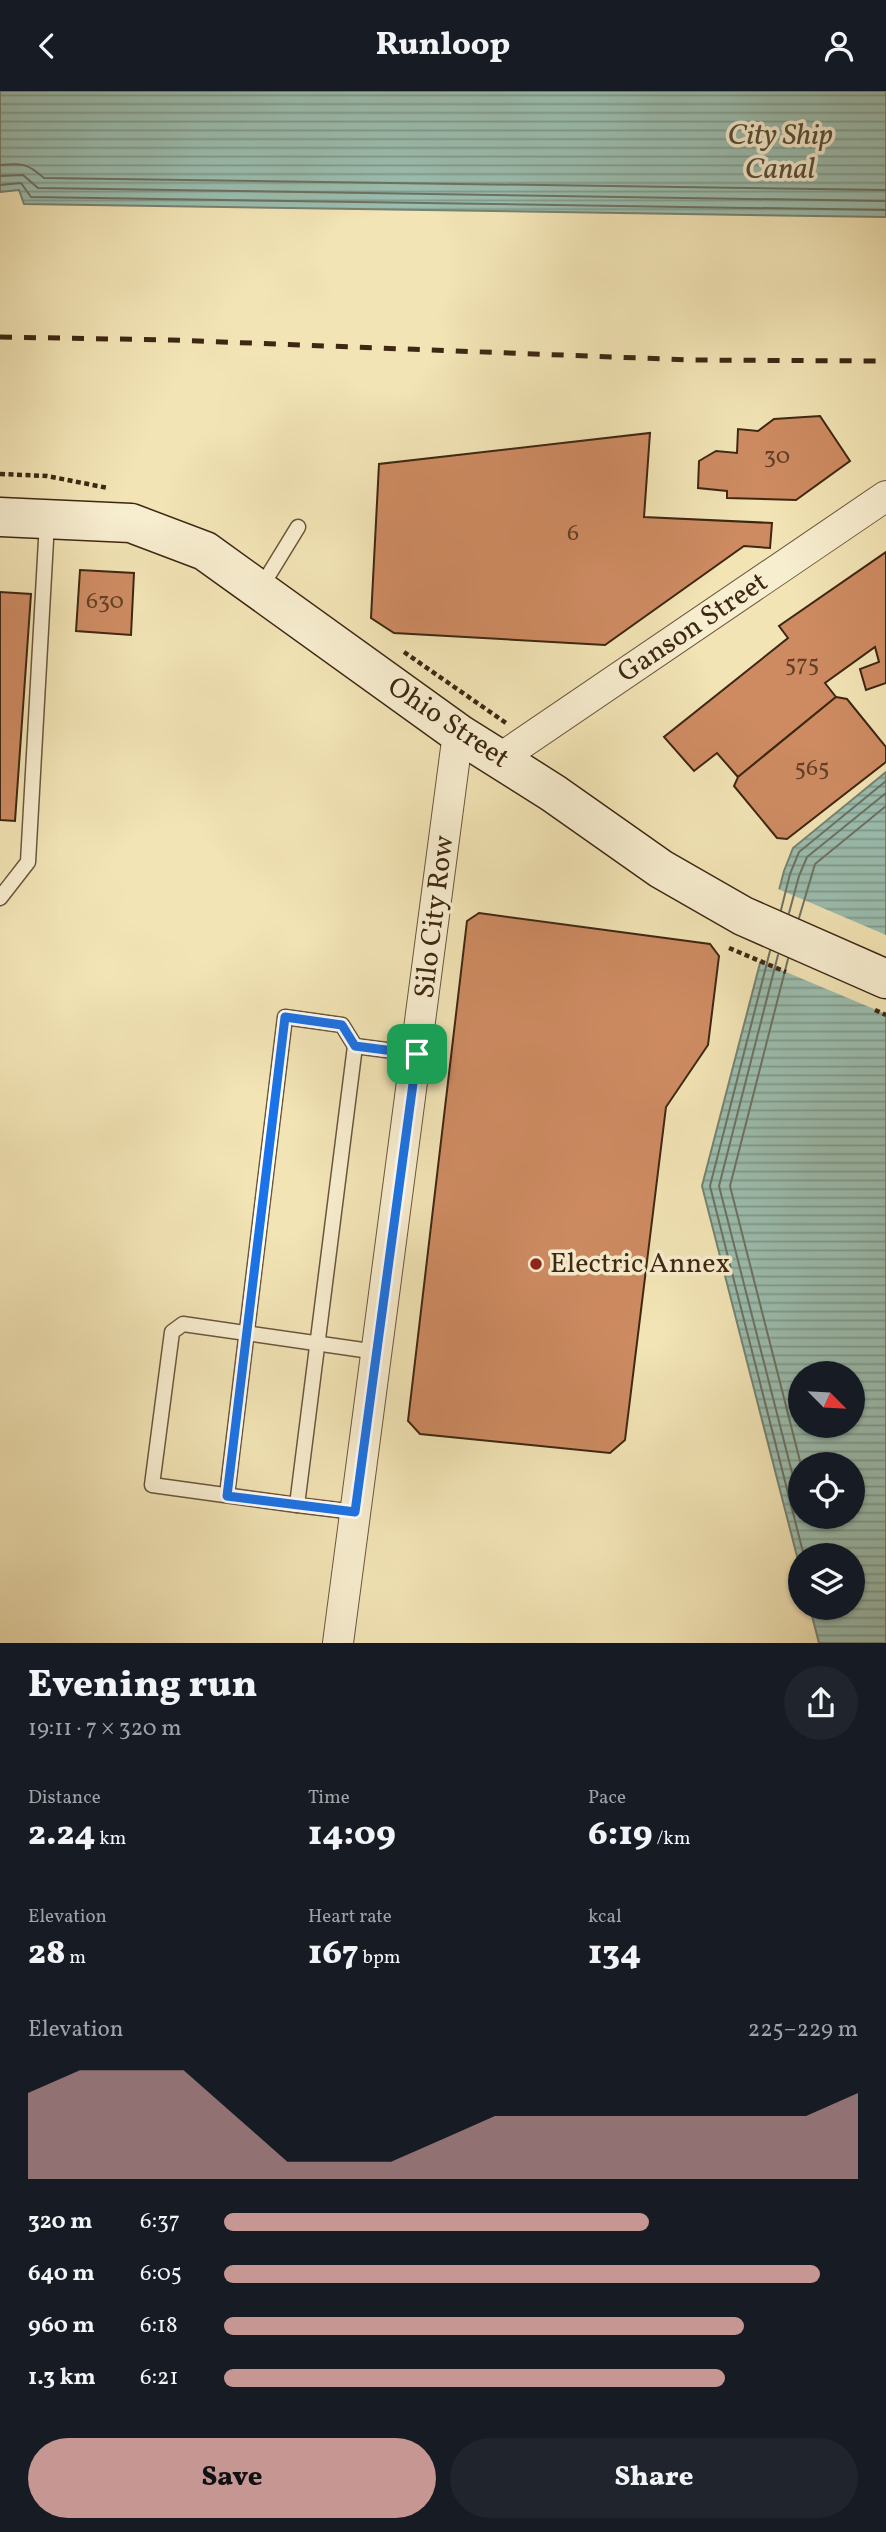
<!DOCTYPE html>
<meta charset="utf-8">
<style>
body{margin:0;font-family:Vollkorn,serif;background:#20242c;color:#f1f3f6;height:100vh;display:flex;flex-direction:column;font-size:26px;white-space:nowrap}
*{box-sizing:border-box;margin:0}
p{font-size:23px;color:#9ea1a6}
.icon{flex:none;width:38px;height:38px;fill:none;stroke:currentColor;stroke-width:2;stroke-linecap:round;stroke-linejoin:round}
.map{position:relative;height:1552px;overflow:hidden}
.drawer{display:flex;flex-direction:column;background:#171b24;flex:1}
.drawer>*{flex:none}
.needle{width:46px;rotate:114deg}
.fabs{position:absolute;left:788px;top:1270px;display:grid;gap:14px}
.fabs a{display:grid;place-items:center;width:77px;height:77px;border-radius:50%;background:#171b24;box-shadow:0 2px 5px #0004;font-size:35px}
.pin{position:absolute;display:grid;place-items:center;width:60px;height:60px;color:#fff;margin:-30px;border-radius:14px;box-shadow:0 4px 10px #0006}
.round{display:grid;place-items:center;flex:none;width:74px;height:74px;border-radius:37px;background:#20242c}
.head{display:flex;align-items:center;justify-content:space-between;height:119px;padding:0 28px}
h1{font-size:38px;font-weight:800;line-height:52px}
.stats{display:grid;grid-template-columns:repeat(3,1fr);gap:10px;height:119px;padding:7px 28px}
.stats div{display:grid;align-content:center}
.stats b{font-size:35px;font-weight:800}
.stats small{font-size:19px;font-weight:400}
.stats p{font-size:19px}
.chart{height:196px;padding:14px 28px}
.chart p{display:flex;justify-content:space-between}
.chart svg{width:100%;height:126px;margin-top:7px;fill:#c59692;opacity:.7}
.action{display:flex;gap:14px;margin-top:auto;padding:14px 28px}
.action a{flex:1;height:80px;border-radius:42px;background:#c59692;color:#111;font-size:28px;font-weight:800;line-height:80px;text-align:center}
.action a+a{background:#20242c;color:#f1f3f6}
ul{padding:0 28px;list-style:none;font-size:23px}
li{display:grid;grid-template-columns:112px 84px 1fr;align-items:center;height:52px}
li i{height:18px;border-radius:9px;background:#c59692}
header{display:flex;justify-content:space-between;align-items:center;height:91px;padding:0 28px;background:#171b24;font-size:32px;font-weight:800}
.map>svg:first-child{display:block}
.water{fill:url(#water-rules);stroke:#768271;stroke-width:2;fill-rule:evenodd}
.pier{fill:#f2e4b5}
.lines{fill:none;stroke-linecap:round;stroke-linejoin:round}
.shore{stroke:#6c7262;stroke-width:2}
.building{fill:#ce8b62;stroke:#3e2713;stroke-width:2}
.lane-casing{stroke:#6b563c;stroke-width:17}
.street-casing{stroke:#6b563c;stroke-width:32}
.secondary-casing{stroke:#3e2713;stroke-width:41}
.path{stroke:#3e2713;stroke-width:4.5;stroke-dasharray:5 3.5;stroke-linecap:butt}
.lane{stroke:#f7edcf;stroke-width:14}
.street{stroke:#f7edcf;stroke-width:30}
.secondary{stroke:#f7edcf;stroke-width:38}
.rail{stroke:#3e2713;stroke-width:5;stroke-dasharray:12 12;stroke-linecap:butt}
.route-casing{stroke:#fff;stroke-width:14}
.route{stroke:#1a73e8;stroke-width:9}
.poi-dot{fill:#8f2418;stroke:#f7edcf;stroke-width:2.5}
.labels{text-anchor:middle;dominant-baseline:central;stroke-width:7;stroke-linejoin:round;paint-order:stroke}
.number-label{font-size:24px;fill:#624027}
.street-label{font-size:28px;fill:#3e2713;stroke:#f7edcf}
.poi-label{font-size:28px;fill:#3e2713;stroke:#f7edcf;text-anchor:start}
.water-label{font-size:30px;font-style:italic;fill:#554d3a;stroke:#f7edcf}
</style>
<header><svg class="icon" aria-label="back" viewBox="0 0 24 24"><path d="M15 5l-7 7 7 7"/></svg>Runloop<svg class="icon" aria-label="person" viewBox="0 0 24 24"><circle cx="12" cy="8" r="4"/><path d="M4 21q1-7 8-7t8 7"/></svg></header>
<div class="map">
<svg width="886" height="1552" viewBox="0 0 886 1552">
<defs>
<pattern id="water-rules" width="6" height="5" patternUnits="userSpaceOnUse" patternTransform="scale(1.75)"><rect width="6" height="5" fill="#9bbeb0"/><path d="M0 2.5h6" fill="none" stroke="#809a8e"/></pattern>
</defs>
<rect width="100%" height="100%" fill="#f2e4b5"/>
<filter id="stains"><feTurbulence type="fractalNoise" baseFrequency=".00286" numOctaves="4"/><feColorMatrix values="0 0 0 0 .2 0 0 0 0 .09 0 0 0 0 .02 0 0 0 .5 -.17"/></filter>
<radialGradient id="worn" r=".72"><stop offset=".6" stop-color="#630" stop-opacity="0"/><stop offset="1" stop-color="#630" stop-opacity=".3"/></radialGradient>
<g class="water">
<polygon points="0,0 886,0 886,126 24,113 19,99 0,101"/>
<path d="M886,681V1552H819L810,1517H852V1465H800V1477L702,1095L784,780L793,757ZM800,1283H852V1335H800ZM800,1374H852V1426H800Z"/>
</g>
<polygon class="pier" points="776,797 886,844 886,923 757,869"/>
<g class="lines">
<g class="shore">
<path d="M0,74C22,72 27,72 44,87L886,99"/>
<polyline points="0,85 23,84 38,97 886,110"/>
<polyline points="0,94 21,92 31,106 886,119"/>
<polyline points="781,819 790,783 799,761 886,690"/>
<polyline points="789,822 799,785 807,766 886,702"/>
<polyline points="799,827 815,773 886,715"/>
<polyline points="770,860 710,1095 804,1465"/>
<polyline points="778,864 719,1095 800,1413"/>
<polyline points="788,868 730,1095 801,1374"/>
</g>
</g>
<g class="building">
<polygon points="820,325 850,370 796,409 727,407 727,400 698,397 699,370 716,360 737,362 738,338 758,340 774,328"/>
<polygon points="650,342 644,426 772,432 770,457 744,455 605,554 394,542 371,527 379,373"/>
<polygon points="886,461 886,592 866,599 860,578 879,571 875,556 825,592 836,606 738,686 717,662 694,680 664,646 788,547 779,535"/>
<polygon points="80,479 134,482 131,544 76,540"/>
<polygon points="0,501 31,503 15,730 0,729"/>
<polygon points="836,606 847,608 886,656 886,671 787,748 777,747 734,695 738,686"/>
<polygon points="479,822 710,853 719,865 708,954 666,1016 625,1349 610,1362 420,1343 408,1330 467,830"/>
</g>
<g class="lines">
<defs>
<g id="lane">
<polyline points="260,498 298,436"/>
<polyline points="0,807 28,771 47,431"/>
<polyline points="227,1404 285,926 342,934 355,955"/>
<polyline points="297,1414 152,1394 172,1241 183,1233 377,1261"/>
<polyline points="355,1421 297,1414 355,955 417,963"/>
</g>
<g id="street">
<polyline points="499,668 886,405"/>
<polyline points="338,1552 458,642"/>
</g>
<polyline id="secondary" points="0,426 131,432 205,460 458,642 553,702 661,778 743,825 886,888"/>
</defs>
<use href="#lane" class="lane-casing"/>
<use href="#street" class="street-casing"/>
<use href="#secondary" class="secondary-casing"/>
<g class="path">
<polyline points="0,383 47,385 108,397"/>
<polyline points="404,561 506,632"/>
<polyline points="729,857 786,881"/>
<polyline points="875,919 886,924"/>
</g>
<use href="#lane" class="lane"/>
<use href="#street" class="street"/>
<use href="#secondary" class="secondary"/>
<polyline class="rail" points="0,246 171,249 691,269 886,270"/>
</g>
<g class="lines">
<defs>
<polygon id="route" points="285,926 342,934 355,955 417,963 355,1421 227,1405"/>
</defs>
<use href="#route" class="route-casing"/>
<use href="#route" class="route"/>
</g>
<circle class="poi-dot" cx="536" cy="1173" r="7"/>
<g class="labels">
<g class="number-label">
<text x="777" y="366">30</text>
<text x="573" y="443">6</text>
<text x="105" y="511">630</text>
<text x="802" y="574">575</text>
<text x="812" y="678">565</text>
</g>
<g class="street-label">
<text transform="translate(693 537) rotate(-34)">Ganson Street</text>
<text transform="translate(448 632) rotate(34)">Ohio Street</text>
<text transform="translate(435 826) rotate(-83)">Silo City Row</text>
</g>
<g class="poi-label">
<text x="550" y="1173">Electric Annex</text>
</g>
<g class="water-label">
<text x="780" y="45">City Ship<tspan x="780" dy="34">Canal</tspan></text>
</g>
</g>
<rect width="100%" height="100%" filter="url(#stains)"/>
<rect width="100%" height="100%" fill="url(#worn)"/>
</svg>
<div class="fabs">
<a><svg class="needle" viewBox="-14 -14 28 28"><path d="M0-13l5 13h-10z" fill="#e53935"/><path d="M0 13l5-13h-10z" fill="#9ea1a6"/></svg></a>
<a><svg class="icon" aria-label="locate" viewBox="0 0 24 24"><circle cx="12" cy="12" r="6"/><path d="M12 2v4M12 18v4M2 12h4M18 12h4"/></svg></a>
<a><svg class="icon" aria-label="layers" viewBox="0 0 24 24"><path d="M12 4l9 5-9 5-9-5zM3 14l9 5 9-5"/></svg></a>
</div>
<div class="pin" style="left:417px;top:963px;background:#1e9e55"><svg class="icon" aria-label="arrive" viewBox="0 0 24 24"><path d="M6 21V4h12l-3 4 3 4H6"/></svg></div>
</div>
<section class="drawer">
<div class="head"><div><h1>Evening run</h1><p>19:11 · 7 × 320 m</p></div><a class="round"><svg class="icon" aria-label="share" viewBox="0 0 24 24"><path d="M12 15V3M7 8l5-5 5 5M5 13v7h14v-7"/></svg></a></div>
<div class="stats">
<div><p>Distance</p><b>2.24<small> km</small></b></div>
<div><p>Time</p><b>14:09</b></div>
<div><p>Pace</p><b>6:19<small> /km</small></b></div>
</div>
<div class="stats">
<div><p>Elevation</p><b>28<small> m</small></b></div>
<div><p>Heart rate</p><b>167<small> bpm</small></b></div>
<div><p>kcal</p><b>134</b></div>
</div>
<div class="chart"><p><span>Elevation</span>225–229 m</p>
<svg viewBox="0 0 160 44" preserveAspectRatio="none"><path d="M0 44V14L10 6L20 6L30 6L40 22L50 38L60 38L70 38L80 30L90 22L100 22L110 22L120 22L130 22L140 22L150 22L160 14V44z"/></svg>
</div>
<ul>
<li><b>320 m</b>6:37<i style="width:67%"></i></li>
<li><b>640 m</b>6:05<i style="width:94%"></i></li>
<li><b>960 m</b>6:18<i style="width:82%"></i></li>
<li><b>1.3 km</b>6:21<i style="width:79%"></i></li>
</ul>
<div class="action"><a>Save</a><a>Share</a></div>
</section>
